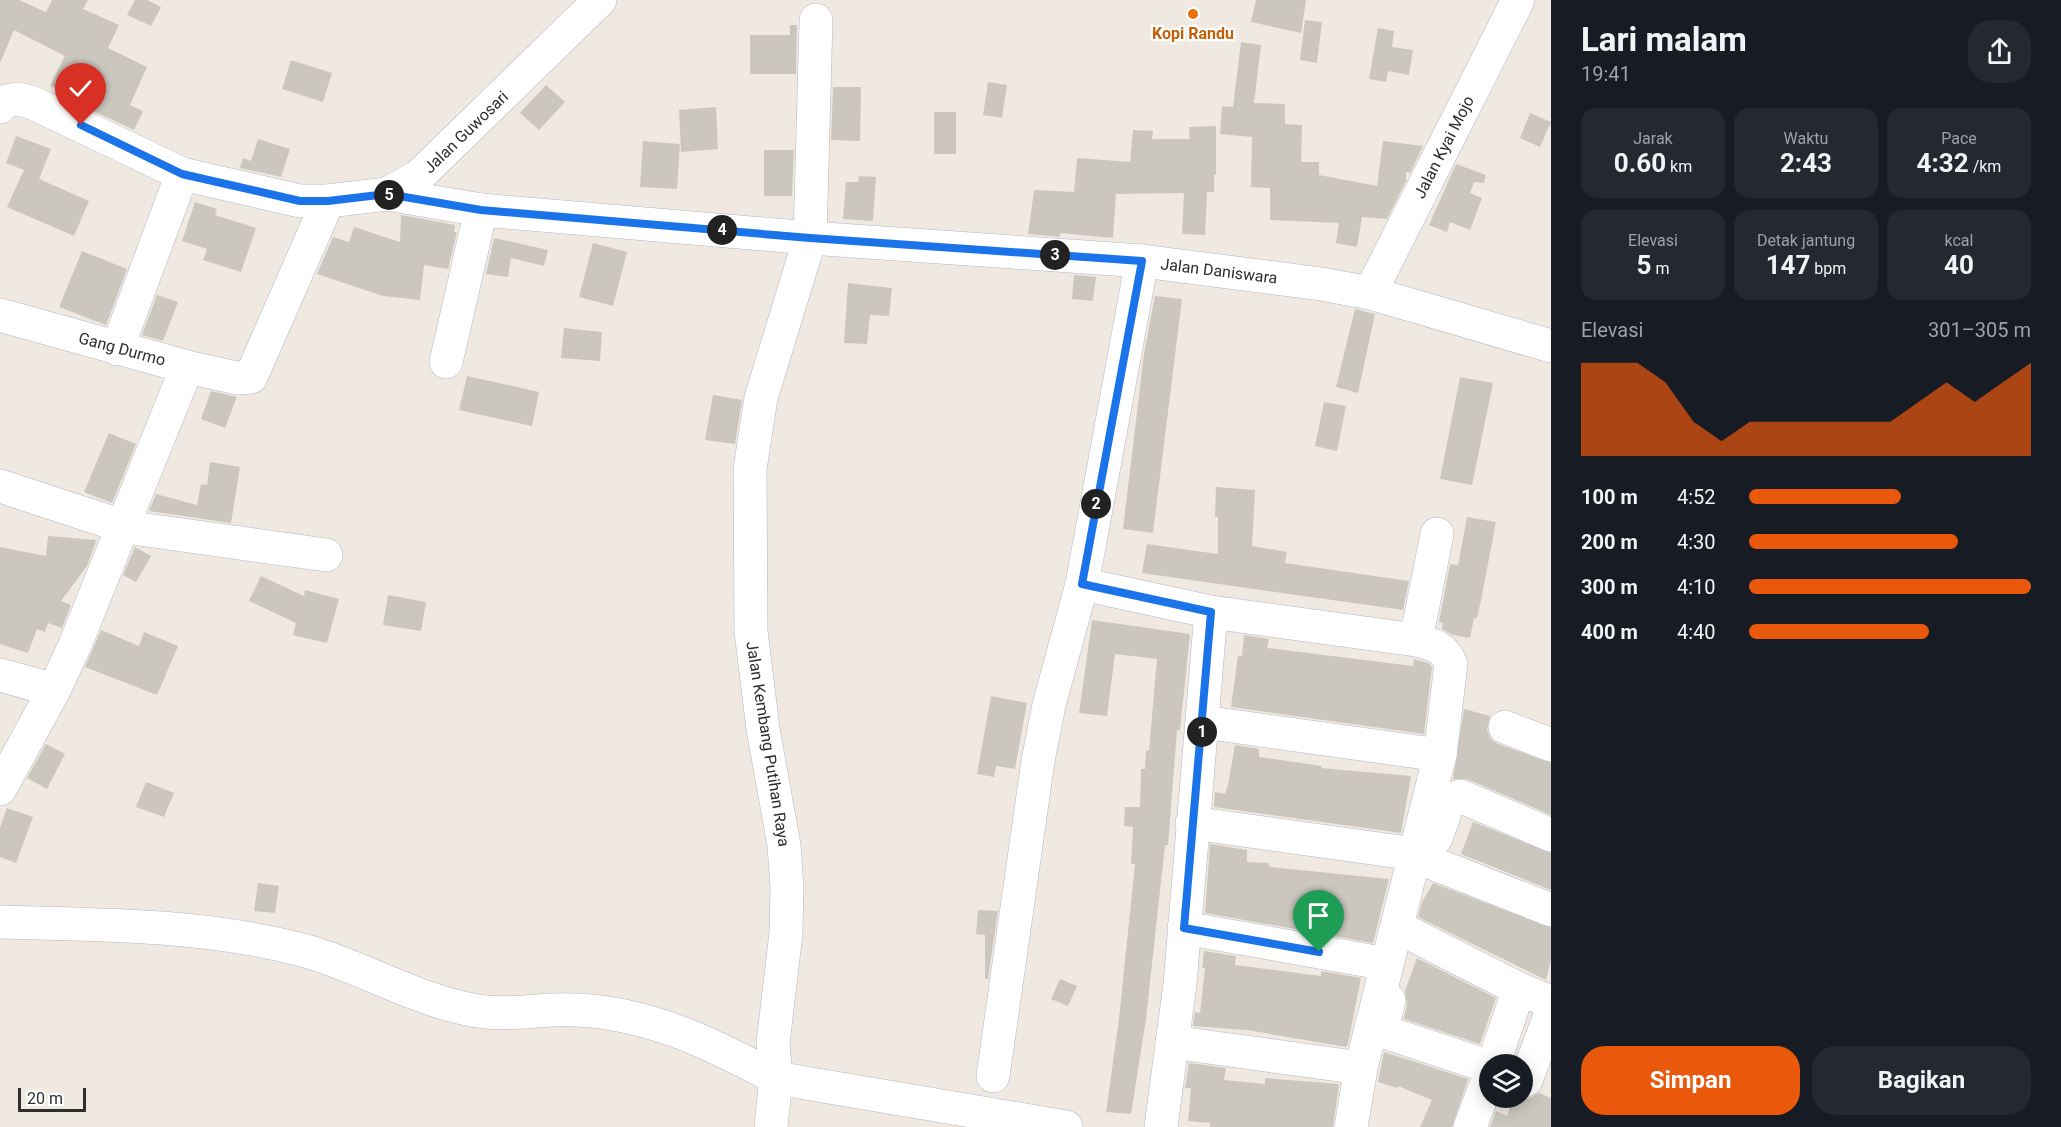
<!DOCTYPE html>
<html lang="id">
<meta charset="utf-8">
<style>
body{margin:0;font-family:Roboto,sans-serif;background:#242831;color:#f1f3f6;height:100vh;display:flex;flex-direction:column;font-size:22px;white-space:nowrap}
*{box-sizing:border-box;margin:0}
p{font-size:20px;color:#9ea1a6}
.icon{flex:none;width:33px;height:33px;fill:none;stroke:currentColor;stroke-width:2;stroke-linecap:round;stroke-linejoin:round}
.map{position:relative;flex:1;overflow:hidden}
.drawer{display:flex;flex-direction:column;background:#171b24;width:510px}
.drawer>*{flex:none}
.fabs{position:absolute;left:1479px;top:1054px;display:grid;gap:12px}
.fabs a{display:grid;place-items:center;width:54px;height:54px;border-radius:50%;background:#171b24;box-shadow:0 3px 15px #0003;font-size:30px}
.scale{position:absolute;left:18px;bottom:15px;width:68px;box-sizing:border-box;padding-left:6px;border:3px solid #2e2e2e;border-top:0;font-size:16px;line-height:21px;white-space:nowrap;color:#2e2e2e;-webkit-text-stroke:4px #fff;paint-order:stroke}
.pin{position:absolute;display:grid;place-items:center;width:51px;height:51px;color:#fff;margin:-62px -26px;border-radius:50% 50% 50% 0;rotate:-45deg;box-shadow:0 0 6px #0007}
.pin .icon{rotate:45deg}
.km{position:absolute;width:30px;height:30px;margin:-15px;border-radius:50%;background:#222;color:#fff;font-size:16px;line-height:30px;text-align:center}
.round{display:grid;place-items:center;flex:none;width:63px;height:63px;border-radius:24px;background:#242831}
.headline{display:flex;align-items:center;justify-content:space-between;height:102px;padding:0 30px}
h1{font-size:33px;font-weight:700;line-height:45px}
.stats{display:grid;grid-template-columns:repeat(3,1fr);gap:9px;height:102px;padding:6px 30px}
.stats div{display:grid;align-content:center;border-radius:15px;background:#242831;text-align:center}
.stats b{font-size:26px;font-weight:700}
.stats small{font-size:16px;font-weight:400}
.stats p{font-size:16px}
.chart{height:168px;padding:12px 30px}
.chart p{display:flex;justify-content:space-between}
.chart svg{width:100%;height:108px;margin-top:6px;fill:#ea580c;opacity:.7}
.action{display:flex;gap:12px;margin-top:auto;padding:12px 30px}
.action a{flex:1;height:69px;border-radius:24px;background:#ea580c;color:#fff;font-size:24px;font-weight:700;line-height:69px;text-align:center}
.action a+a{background:#242831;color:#f1f3f6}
ul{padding:0 30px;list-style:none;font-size:20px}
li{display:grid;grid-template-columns:96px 72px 1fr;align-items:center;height:45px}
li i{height:15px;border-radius:8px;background:#ea580c}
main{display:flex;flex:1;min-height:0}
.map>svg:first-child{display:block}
.building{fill:#cbc7bf}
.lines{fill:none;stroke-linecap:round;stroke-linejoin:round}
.minor-casing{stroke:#b4b7c1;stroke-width:34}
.minor{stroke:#fff;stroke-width:33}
.route-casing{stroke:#fff;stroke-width:12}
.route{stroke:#1a73e8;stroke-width:8}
.food-dot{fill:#e8710a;stroke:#fff;stroke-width:2}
.labels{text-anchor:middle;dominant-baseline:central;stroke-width:4.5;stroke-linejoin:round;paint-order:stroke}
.food-label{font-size:16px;font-weight:bold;fill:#c56008;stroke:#fff}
.street-label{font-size:16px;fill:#2e2e2e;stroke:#fff}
</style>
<main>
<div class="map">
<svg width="1551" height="1127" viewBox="0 0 1551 1127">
<rect width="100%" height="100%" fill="#efe9e1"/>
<g class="building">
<polygon points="0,0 19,0 46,12 52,0 88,0 83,9 119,25 108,48 147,67 130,105 143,111 134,130 87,108 90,103 50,86 65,56 14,30 0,63"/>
<polygon points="135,0 147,0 161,7 151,26 127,15"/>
<polygon points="1256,0 1306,0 1301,33 1251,22"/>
<polygon points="1305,20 1322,22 1317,63 1300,60"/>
<polygon points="790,25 797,25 796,74 750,74 750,35 790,35"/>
<polygon points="1378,28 1394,31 1392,47 1413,50 1409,75 1388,71 1386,82 1369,79"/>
<polygon points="1241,42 1261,45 1254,103 1285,104 1285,124 1302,125 1301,162 1319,162 1319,175 1377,186 1383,141 1423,146 1410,173 1406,172 1406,181 1387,219 1362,217 1357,247 1336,243 1339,223 1270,220 1270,188 1251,187 1252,137 1220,134 1222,106 1233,107"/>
<polygon points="291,60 332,73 323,102 282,89"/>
<polygon points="988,82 1007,85 1002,118 983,115"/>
<polygon points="546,85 565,102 539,130 520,113"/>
<polygon points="833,87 861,87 860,141 831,140"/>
<polygon points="716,107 718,149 681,152 679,110"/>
<rect x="934" y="112" width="22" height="42"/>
<polygon points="1530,113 1551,122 1540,147 1520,138"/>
<polygon points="1216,126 1216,175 1214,175 1214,192 1207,192 1205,235 1182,234 1184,193 1116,194 1113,238 1060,233 1060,237 1028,234 1034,190 1074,192 1077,158 1130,162 1133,130 1153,131 1152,139 1190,139 1189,127"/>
<polygon points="16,136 51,149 39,179 89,201 74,236 7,207 24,170 6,163"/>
<polygon points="258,139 290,149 281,177 240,168 243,158 251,161"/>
<polygon points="643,141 680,144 677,189 640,187"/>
<polygon points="764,150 794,150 792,196 764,196"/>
<polygon points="1456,164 1486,175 1484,183 1474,182 1470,193 1482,198 1470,230 1450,222 1447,232 1429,225"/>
<polygon points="859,176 876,177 873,221 843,219 846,182 858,182"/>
<polygon points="195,202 217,209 215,215 256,228 241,272 203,260 207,249 182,241"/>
<polygon points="401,215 455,225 454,232 457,232 448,269 424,265 420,300 383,296 317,274 333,237 349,242 354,227 400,242"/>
<polygon points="494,238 548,250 544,266 511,258 508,277 486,274"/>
<polygon points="593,243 627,252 613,306 579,297"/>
<polygon points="82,251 127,269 106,325 59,307"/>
<polygon points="1074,275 1096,277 1093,301 1072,299"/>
<polygon points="848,283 892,288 889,316 870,315 867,344 844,343"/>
<polygon points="157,295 178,302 163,341 142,335"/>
<polygon points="1155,296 1182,299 1153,533 1123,529 1144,354"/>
<polygon points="1355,309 1375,314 1358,393 1336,387"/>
<polygon points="564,328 602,332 600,361 561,358"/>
<polygon points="467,376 539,392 532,426 459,410"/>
<polygon points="1460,377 1493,383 1472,485 1440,479"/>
<polygon points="211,391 237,397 225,428 201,419"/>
<polygon points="713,395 742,400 735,444 705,440"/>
<polygon points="1324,402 1346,406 1337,451 1315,446"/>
<polygon points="109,433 136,444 112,503 84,492"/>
<polygon points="210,462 240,467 231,523 149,511 156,494 197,505 201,484 207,485"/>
<polygon points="1216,487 1255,490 1252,546 1287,552 1285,563 1409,581 1403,610 1142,573 1147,544 1218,554 1218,517 1215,517"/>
<polygon points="1467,517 1496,522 1481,600 1477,618 1474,618 1470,638 1453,635 1442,629 1443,623 1439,622 1450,564 1458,565"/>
<polygon points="48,536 96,540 95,544 87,566 61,601 71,605 62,628 48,623 45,632 37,629 28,653 0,644 0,547 46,556"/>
<polygon points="135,547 151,556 136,582 123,575"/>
<polygon points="261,576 304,596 305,590 339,599 327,643 293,635 296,623 249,601"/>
<polygon points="388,595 426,602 421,631 383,625"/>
<polygon points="1092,620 1190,634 1180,730 1177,730 1168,845 1165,845 1146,1019 1131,1114 1106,1112 1119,1019 1135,864 1131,864 1133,827 1124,826 1125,807 1140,807 1141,769 1145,769 1146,750 1149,751 1157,659 1115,654 1107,716 1079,713"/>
<polygon points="101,630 139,646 144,632 178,646 157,695 85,667"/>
<polygon points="1244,635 1269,639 1267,648 1413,666 1414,659 1428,663 1432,667 1424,734 1231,707 1238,656 1242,656"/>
<polygon points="991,696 1027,703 1015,769 996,766 994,777 977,774"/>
<polygon points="1464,709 1490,716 1487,730 1491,739 1498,744 1551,763 1551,815 1467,779 1453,779"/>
<polygon points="46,744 65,754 47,789 27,778"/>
<polygon points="1235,745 1259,749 1259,757 1322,766 1321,768 1411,776 1401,833 1214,807 1215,792 1225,794 1228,785"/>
<polygon points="146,782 174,793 164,817 136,807"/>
<polygon points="7,808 33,817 16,863 0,857 0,828"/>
<polygon points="1473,822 1551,853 1551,890 1461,854"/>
<polygon points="1210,844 1247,850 1247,862 1269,863 1269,867 1389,879 1373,943 1205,913"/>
<polygon points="258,883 279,886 275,913 254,911"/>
<polygon points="1433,883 1551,928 1551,960 1546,980 1418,917 1422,902"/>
<polygon points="978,910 998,911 988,979 985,979 985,935 976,934"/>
<polygon points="1204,951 1236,956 1235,965 1321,976 1321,971 1361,978 1348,1044 1346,1047 1247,1030 1193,1026 1195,1012 1200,1013 1205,968 1202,968"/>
<polygon points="1417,958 1496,998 1480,1044 1404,1019 1407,1004 1405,991"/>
<polygon points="1060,979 1077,986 1068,1006 1051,999"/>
<polygon points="1384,1052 1468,1079 1452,1127 1420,1127 1432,1100 1398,1086 1397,1088 1378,1082"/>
<polygon points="1189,1063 1226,1068 1224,1080 1265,1084 1265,1078 1339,1084 1333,1127 1210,1127 1210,1123 1188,1121 1191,1088 1185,1088"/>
<polygon points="1539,1093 1551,1098 1551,1127 1490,1127 1496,1111 1507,1116 1513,1098 1530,1098"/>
</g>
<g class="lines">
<defs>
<g id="minor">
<polyline points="0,107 2,102 17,99 31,102 182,174 300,201 328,201 387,194 419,176 600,0"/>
<polyline points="387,194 481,210 810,238 1142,261 1321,284 1370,293 1551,346"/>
<path d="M1142,261L1082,584L1211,612L1416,640C1433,644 1444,647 1451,664L1440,755L1361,1068L1351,1127"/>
<polyline points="1370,293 1518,0"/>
<polyline points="0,315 187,367 237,378 251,377 328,201"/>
<polyline points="117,349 182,174"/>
<polyline points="446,362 481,210"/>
<polyline points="0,486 125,527 326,555"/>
<polyline points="1416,640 1437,534"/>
<polyline points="0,675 54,690"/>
<polyline points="1203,722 1440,755"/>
<polyline points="1505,727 1551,745"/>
<polyline points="0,789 54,690 75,645 187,367"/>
<polyline points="1192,823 1415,854"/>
<polyline points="1436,838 1449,801 1460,796 1551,835"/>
<polyline points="1427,861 1551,910"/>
<path d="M0,922C103,925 206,924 306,951C362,967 414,999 472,1010C506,1017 542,1008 576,1010C650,1013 712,1044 776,1078"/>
<polyline points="1184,928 1387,964"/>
<polyline points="1407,932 1519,989 1551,1002"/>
<polyline points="1389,1000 1382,1031 1490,1067"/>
<polyline points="1172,1042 1361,1068"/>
<polyline points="1493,1065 1519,989"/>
<polyline points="993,1076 1038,761 1049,705 1082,584"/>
<polyline points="776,1078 773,1043 786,933 787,888 784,845 763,729 751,631 750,469 761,398 810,238 816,20"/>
<polyline points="1526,1080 1551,1013"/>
<polyline points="771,1127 776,1078 1066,1127"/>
<polyline points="1161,1127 1180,984 1211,612"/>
<polyline points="1470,1127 1490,1074"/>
</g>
</defs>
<use href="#minor" class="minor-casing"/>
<use href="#minor" class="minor"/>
</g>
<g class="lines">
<defs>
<polyline id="route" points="81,125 182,174 300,201 328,201 387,194 481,210 810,238 1142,261 1082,584 1211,612 1184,928 1319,952"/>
</defs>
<use href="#route" class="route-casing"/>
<use href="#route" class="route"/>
</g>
<circle class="food-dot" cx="1193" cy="14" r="6"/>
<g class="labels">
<g class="food-label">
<text x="1193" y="33">Kopi Randu</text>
</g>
<g class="street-label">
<text transform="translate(466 132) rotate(-44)">Jalan Guwosari</text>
<text transform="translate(1444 147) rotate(-63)">Jalan Kyai Mojo</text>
<text transform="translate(1219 271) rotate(7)">Jalan Daniswara</text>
<text transform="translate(122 349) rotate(15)">Gang Durmo</text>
<text transform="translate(768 744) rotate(81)">Jalan Kembang Putihan Raya</text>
</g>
</g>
</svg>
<div class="fabs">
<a><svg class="icon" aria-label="layers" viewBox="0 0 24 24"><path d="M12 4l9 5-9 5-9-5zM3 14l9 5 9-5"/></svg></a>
</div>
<div class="scale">20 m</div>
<div class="pin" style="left:1319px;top:952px;background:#1e9e55"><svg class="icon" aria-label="arrive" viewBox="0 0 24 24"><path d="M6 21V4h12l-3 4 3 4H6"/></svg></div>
<div class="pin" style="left:81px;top:125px;background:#d93025"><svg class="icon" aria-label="check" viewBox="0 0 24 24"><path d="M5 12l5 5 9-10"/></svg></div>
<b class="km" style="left:1202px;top:732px">1</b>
<b class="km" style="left:1096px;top:504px">2</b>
<b class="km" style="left:1055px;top:255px">3</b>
<b class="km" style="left:722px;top:230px">4</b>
<b class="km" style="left:389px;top:195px">5</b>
</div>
<section class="drawer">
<div class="headline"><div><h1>Lari malam</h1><p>19:41</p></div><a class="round"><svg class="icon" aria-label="share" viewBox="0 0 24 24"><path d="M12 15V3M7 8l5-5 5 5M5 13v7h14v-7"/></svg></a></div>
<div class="stats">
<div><p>Jarak</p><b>0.60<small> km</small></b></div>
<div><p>Waktu</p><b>2:43</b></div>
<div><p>Pace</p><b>4:32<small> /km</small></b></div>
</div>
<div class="stats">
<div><p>Elevasi</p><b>5<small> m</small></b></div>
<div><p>Detak jantung</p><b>147<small> bpm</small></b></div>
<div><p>kcal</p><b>40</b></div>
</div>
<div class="chart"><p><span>Elevasi</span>301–305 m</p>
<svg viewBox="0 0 160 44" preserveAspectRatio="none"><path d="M0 44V6L10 6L20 6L30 14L40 30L50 38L60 30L70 30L80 30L90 30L100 30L110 30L120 22L130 14L140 22L150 14L160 6V44z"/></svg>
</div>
<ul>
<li><b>100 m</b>4:52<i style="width:54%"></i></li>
<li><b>200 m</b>4:30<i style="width:74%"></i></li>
<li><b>300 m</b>4:10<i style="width:100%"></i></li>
<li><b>400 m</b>4:40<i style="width:64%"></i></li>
</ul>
<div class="action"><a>Simpan</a><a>Bagikan</a></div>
</section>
</main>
